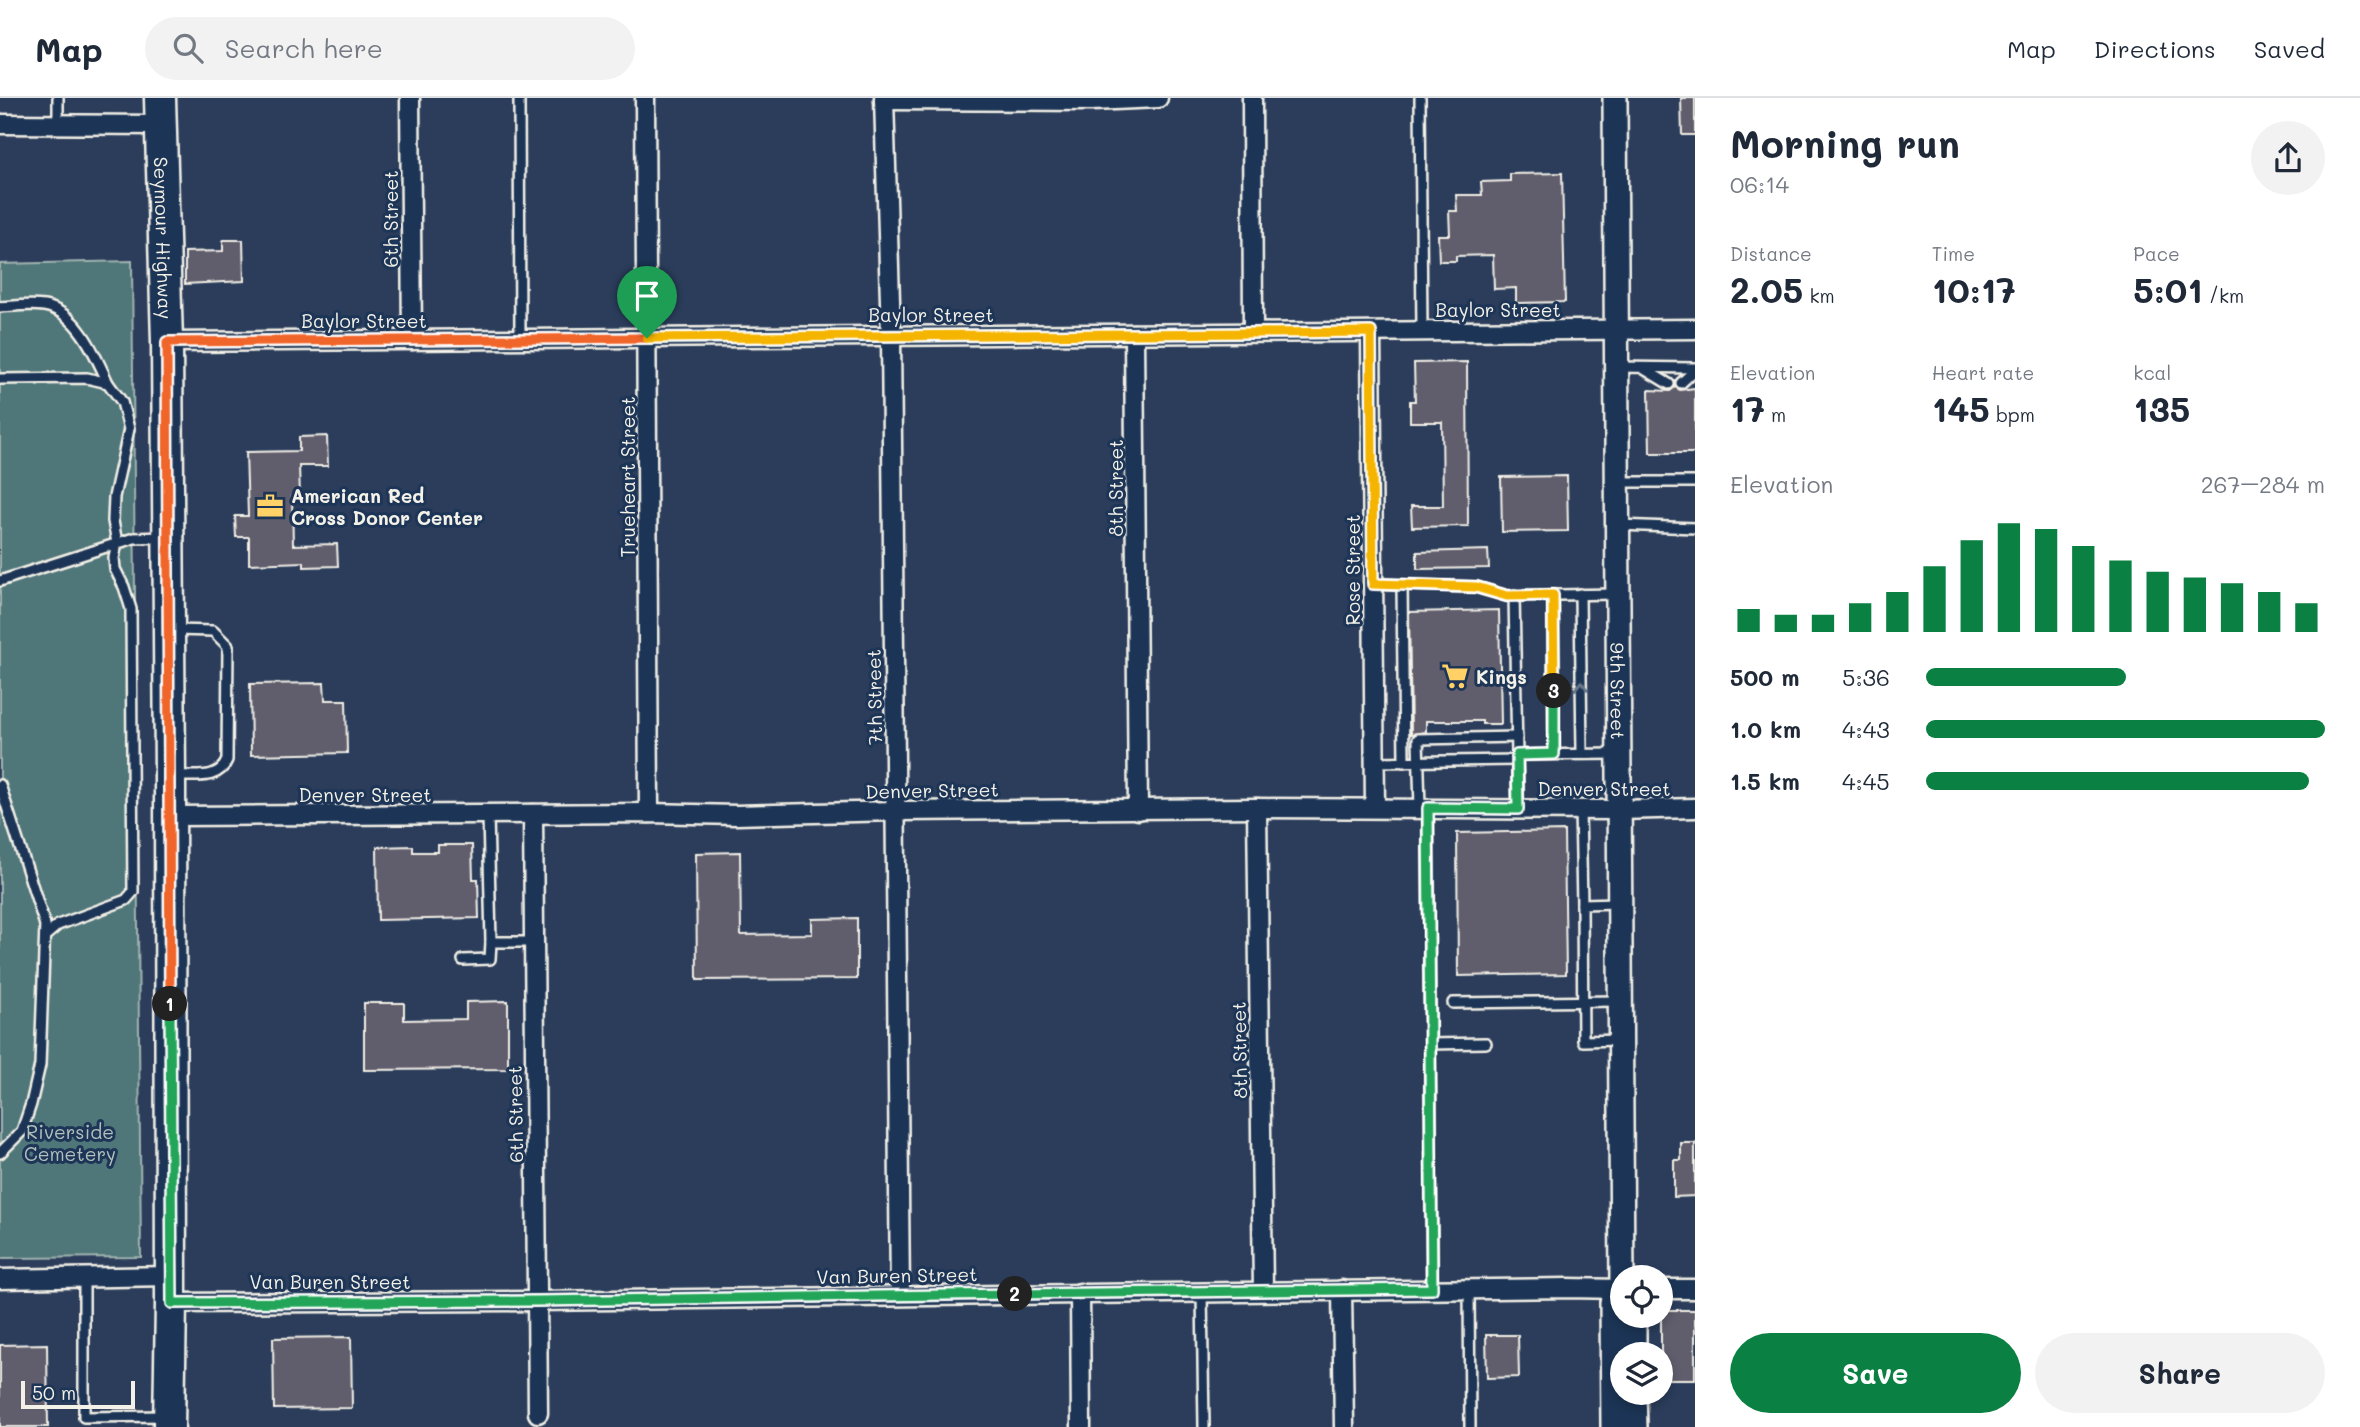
<!DOCTYPE html>
<meta charset="utf-8">
<style>
body{margin:0;font-family:Mali,sans-serif;background:#f2f2f3;color:#1f2937;height:100vh;display:flex;flex-direction:column;font-size:26px;white-space:nowrap}
*{box-sizing:border-box;margin:0}
p{font-size:23px;color:#747a83}
.icon{flex:none;width:38px;height:38px;fill:none;stroke:currentColor;stroke-width:2;stroke-linecap:round;stroke-linejoin:round}
.map{position:relative;flex:1;overflow:hidden}
.drawer{display:flex;flex-direction:column;background:#fff;width:665px}
.drawer>*{flex:none}
.buttons{position:absolute;left:1610px;top:1167px;display:grid;gap:14px}
.buttons a{display:grid;place-items:center;width:63px;height:63px;border-radius:50%;background:#fff;box-shadow:0 4px 10px #0003;font-size:35px}
.scale{position:absolute;left:21px;bottom:18px;width:114px;box-sizing:border-box;padding-left:7px;border:4px solid #f4f1e8;border-top:0;font-size:19px;line-height:24px;white-space:nowrap;color:#f4f1e8;-webkit-text-stroke:5px #1d3557;paint-order:stroke}
.pin{position:absolute;display:grid;place-items:center;width:60px;height:60px;color:#fff;margin:-72px -30px;border-radius:50% 50% 50% 0;rotate:-45deg;box-shadow:0 0 7px #0007}
.pin .icon{rotate:45deg}
.km{position:absolute;width:35px;height:35px;margin:-18px;border-radius:50%;background:#222;color:#fff;font-size:19px;line-height:35px;text-align:center}
.round{display:grid;place-items:center;flex:none;width:74px;height:74px;border-radius:37px;background:#f2f2f3}
.head{display:flex;align-items:center;justify-content:space-between;height:119px;padding:0 35px}
h1{font-size:38px;font-weight:700;line-height:52px}
.metrics{display:grid;grid-template-columns:repeat(3,1fr);gap:10px;height:119px;padding:7px 35px}
.metrics div{display:grid;align-content:center}
.metrics b{font-size:35px;font-weight:700}
.metrics small{font-size:19px;font-weight:400}
.metrics p{font-size:19px}
.chart{height:196px;padding:14px 35px}
.chart p{display:flex;justify-content:space-between}
.chart svg{width:100%;height:126px;margin-top:7px;stroke:#0b8043;stroke-width:6}
.primary-button{display:flex;gap:14px;margin-top:auto;padding:14px 35px}
.primary-button a{flex:1;height:80px;border-radius:42px;background:#0b8043;color:#fff;font-size:28px;font-weight:700;line-height:80px;text-align:center}
.primary-button a+a{background:#f2f2f3;color:#1f2937}
ul{padding:0 35px;list-style:none;font-size:23px}
li{display:grid;grid-template-columns:112px 84px 1fr;align-items:center;height:52px}
li i{height:18px;border-radius:9px;background:#0b8043}
header{display:flex;align-items:center;gap:42px;box-sizing:border-box;height:98px;padding:0 35px;background:#fff;border-bottom:2px solid #e0e1e3}
header strong{font-size:33px}
nav{display:flex;gap:38px;margin-inline-start:auto;font-size:24px}
.search{width:490px;height:63px;background:#f2f2f3;display:flex;align-items:center;gap:18px;box-sizing:border-box;padding:0 24px;border-radius:38px;color:#747a83;font-size:26px}
main{display:flex;flex:1;min-height:0}
.map>svg:first-child{display:block}
.green{fill:#4f7679;stroke:#a2b4b0;stroke-width:2}
.building{fill:#615d6d;stroke:#f4f1e8;stroke-width:2}
.lines{fill:none;stroke-linecap:round;stroke-linejoin:round}
.service-casing{stroke:#f4f1e8;stroke-width:14}
.minor-casing{stroke:#f4f1e8;stroke-width:23}
.tertiary-casing{stroke:#f4f1e8;stroke-width:28}
.primary-casing{stroke:#f4f1e8;stroke-width:35}
.service{stroke:#1d3557;stroke-width:9}
.minor{stroke:#1d3557;stroke-width:18}
.tertiary{stroke:#1d3557;stroke-width:23}
.primary{stroke:#1d3557;stroke-width:30}
.oneway{stroke:#68778a}
.split-1-casing{stroke:#fff;stroke-width:14}
.split-2-casing{stroke:#fff;stroke-width:14}
.split-3-casing{stroke:#fff;stroke-width:14}
.split-4-casing{stroke:#fff;stroke-width:14}
.split-1{stroke:#f0652b;stroke-width:9}
.split-2{stroke:#22a559;stroke-width:9}
.split-3{stroke:#22a559;stroke-width:9}
.split-4{stroke:#f5b400;stroke-width:9}
.labels{text-anchor:middle;dominant-baseline:central;stroke-width:6;stroke-linejoin:round;paint-order:stroke}
.street-label{font-size:19px;fill:#f4f1e8;stroke:#1d3557}
.poi-label{font-size:19px;font-weight:bold;fill:#f4f1e8;stroke:#1d3557;text-anchor:start}
.park-label{font-size:19px;fill:#b2c0bc;stroke:#1d3557}
</style>
<header>
<strong>Map</strong>
<div class="search"><svg class="icon" aria-label="search" viewBox="0 0 24 24"><circle cx="10" cy="10" r="6"/><path d="M15 15l6 6"/></svg>Search here</div>
<nav><a>Map</a><a>Directions</a><a>Saved</a></nav>
</header>
<main>
<div class="map">
<svg width="1695" height="1329" viewBox="0 0 1695 1329">
<rect width="100%" height="100%" fill="#2b3d5b"/>
<filter id="ink" filterUnits="userSpaceOnUse"><feTurbulence type="fractalNoise" baseFrequency=".0143" numOctaves="2"/><feDisplacementMap in="SourceGraphic" scale="14" xChannelSelector="R" yChannelSelector="G"/><feConvolveMatrix kernelMatrix="1 2 1 2 8 2 1 2 1" color-interpolation-filters="sRGB"/></filter>
<g filter="url(#ink)">
<polygon class="green" points="132,163 141,1159 0,1160 0,166"/>
<g class="building">
<polygon points="1681,0 1695,0 1695,37 1682,37"/>
<polygon points="1562,75 1565,204 1516,205 1516,190 1494,191 1493,157 1456,158 1456,163 1439,163 1438,137 1450,137 1449,113 1457,113 1456,97 1482,97 1481,84 1510,83 1510,76"/>
<polygon points="223,142 243,142 244,183 185,186 185,154 223,153"/>
<polygon points="1467,264 1468,428 1412,429 1411,408 1443,408 1442,324 1410,324 1410,303 1415,303 1414,265"/>
<polygon points="1675,289 1680,292 1695,290 1695,355 1650,355 1649,292 1670,293"/>
<polygon points="327,338 328,368 299,368 300,397 292,398 293,447 337,446 338,468 304,469 304,464 249,466 249,439 236,439 235,418 248,418 246,354 299,353 299,339"/>
<polygon points="1567,378 1568,433 1502,434 1501,379"/>
<polygon points="1488,452 1489,470 1417,471 1417,454"/>
<polygon points="1499,512 1501,626 1482,626 1482,623 1426,623 1426,634 1411,636 1409,514"/>
<polygon points="324,585 325,602 346,602 347,655 251,657 250,586"/>
<polygon points="1564,733 1566,876 1458,878 1457,735"/>
<polygon points="438,747 472,747 473,781 478,781 479,820 378,822 377,749 413,748 413,754 438,754"/>
<polygon points="740,754 741,837 812,836 812,821 857,820 857,881 697,882 696,755"/>
<polygon points="508,903 508,971 364,972 364,905 404,905 404,922 466,921 466,904"/>
<polygon points="1681,1045 1695,1045 1695,1098 1674,1099 1674,1062 1681,1062"/>
<rect x="1661" y="1212" width="34" height="69"/>
<polygon points="1486,1237 1518,1237 1519,1279 1487,1280"/>
<polygon points="351,1239 352,1310 274,1311 273,1240"/>
<polygon points="47,1246 48,1329 0,1329 0,1247"/>
</g>
<g class="lines">
<defs>
<g id="service">
<polyline points="58,0 58,25"/>
<polyline points="519,0 520,241"/>
<polyline points="1420,0 1422,233"/>
<path d="M0,209C14,208 30,206 44,208C77,213 96,258 108,285"/>
<polyline points="1618,269 1695,270"/>
<polyline points="1644,271 1669,286"/>
<polyline points="0,281 87,280 108,285 122,304 129,331 114,399 113,423 117,445 114,460 115,471 124,489 131,511 133,794 126,802 58,827 45,838"/>
<polyline points="1681,285 1695,272"/>
<polyline points="1619,384 1695,384"/>
<polyline points="1619,427 1695,430"/>
<polyline points="0,483 134,440 163,439"/>
<polyline points="1373,486 1476,489 1507,498 1616,496"/>
<polyline points="1402,487 1404,664"/>
<polyline points="1580,496 1582,656"/>
<polyline points="1514,497 1518,711"/>
<polyline points="1553,497 1554,656"/>
<path d="M175,532L213,533L228,548L227,662C219,683 194,677 175,678"/>
<polyline points="1517,657 1617,656"/>
<polyline points="1375,664 1517,662"/>
<polyline points="0,687 45,827 40,967 31,1006 22,1033 0,1055"/>
<polyline points="1420,710 1418,641 1517,639"/>
<polyline points="1428,710 1432,1191"/>
<polyline points="1580,711 1582,806"/>
<polyline points="488,717 491,844 534,844"/>
<polyline points="1618,805 1582,806 1583,943 1619,942"/>
<polyline points="463,862 490,861 491,844"/>
<polyline points="1453,905 1619,903"/>
<polyline points="1430,946 1486,945"/>
<polyline points="84,1179 84,1319 166,1318"/>
<polyline points="1469,1191 1470,1329"/>
<polyline points="1202,1194 1204,1329"/>
</g>
<g id="minor">
<polyline points="410,0 412,242"/>
<polyline points="645,0 649,715"/>
<polyline points="884,0 891,237 900,1198"/>
<polyline points="1252,0 1253,234"/>
<polyline points="884,2 1092,3 1158,0"/>
<polyline points="0,26 161,27"/>
<polyline points="1371,234 1375,710"/>
<polyline points="1134,236 1138,712"/>
<polyline points="167,244 1695,231"/>
<polyline points="1257,710 1263,1193"/>
<polyline points="533,716 538,1315"/>
<polyline points="170,718 649,715 737,717 896,713 1257,710 1619,712 1695,710"/>
<polyline points="0,1181 171,1178"/>
<polyline points="1661,1191 1695,1191"/>
<polyline points="1342,1192 1344,1329"/>
<polyline points="1080,1195 1081,1329"/>
<polyline points="171,1205 537,1203 1567,1190 1622,1191"/>
</g>
<g id="tertiary">
<path id="s1" d="M1615,0L1622,1188"/>
<polyline points="1634,1218 1634,1256"/>
<polyline points="1634,1295 1635,1329"/>
<polyline points="1613,1329 1612,1204 1622,1191"/>
</g>
<g id="primary">
<path id="s2" d="M160,0L167,244L170,678L171,1205L169,1329"/>
</g>
</defs>
<use href="#service" class="service-casing"/>
<use href="#minor" class="minor-casing"/>
<use href="#tertiary" class="tertiary-casing"/>
<use href="#primary" class="primary-casing"/>
<use href="#service" class="service"/>
<use href="#minor" class="minor"/>
<use href="#tertiary" class="tertiary"/>
<use href="#primary" class="primary"/>
</g>
<defs><path id="oneway-chevron" d="M-2-3.5L2.5 0L-2 3.5" fill="none" stroke-width="1.6" stroke-linecap="round" stroke-linejoin="round" transform="scale(1.75)"/></defs>
<use class="oneway" href="#oneway-chevron" transform="translate(1581 588) rotate(-91)"/>
</g>
<g class="lines" filter="url(#ink)">
<defs>
<polyline id="split-1" points="170,906 167,244 647,240"/>
<polyline id="split-2" points="170,906 172,1205 537,1203 1015,1196"/>
<polyline id="split-3" points="1015,1196 1432,1191 1428,710 1518,711 1517,657 1554,656 1554,593"/>
<polyline id="split-4" points="647,240 1371,234 1373,486 1476,489 1507,498 1553,497 1554,593"/>
</defs>
<use href="#split-1" class="split-1-casing"/>
<use href="#split-2" class="split-2-casing"/>
<use href="#split-3" class="split-3-casing"/>
<use href="#split-4" class="split-4-casing"/>
<use href="#split-1" class="split-1"/>
<use href="#split-2" class="split-2"/>
<use href="#split-3" class="split-3"/>
<use href="#split-4" class="split-4"/>
</g>
<defs>
<symbol id="office-bare" viewBox="-9 -9 18 18"><path d="M-6-3h4V-5.5h4V-3h4V5H-6ZM-1-4.5V-3h2v-1.5ZM-6 0V1H6V0Z" fill="#ffd166" stroke="#1d3557" stroke-width="2.5" paint-order="stroke"/></symbol>
<symbol id="supermarket-bare" viewBox="-9 -9 18 18"><path d="M-6-5.5h2.5l.6 2H6L4.5 2H-2.5L-4.4-4H-6ZM-1.5 3.2a1.3 1.3 0 1 0 .1 0ZM3 3.2a1.3 1.3 0 1 0 .1 0Z" fill="#ffd166" stroke="#1d3557" stroke-width="2.5" paint-order="stroke"/></symbol>
</defs>
<g fill-rule="evenodd">
<use href="#office-bare" x="251" y="389" width="38" height="38"/>
<use href="#supermarket-bare" x="1436" y="559" width="38" height="38"/>
</g>
<g class="labels">
<g class="street-label">
<text transform="translate(390 121) rotate(-90)">6th Street</text>
<text stroke="none"><textPath href="#s2" startOffset="140">Seymour Highway</textPath></text>
<text x="1498" y="211">Baylor Street</text>
<text x="931" y="216">Baylor Street</text>
<text x="364" y="222">Baylor Street</text>
<text transform="translate(627 379) rotate(-90)">Trueheart Street</text>
<text transform="translate(1115 390) rotate(-90)">8th Street</text>
<text transform="translate(1352 472) rotate(-90)">Rose Street</text>
<text stroke="none"><textPath href="#s1" startOffset="593">9th Street</textPath></text>
<text transform="translate(874 599) rotate(-91)">7th Street</text>
<text x="1604" y="690">Denver Street</text>
<text transform="translate(932 692) rotate(-1)">Denver Street</text>
<text x="365" y="696">Denver Street</text>
<text transform="translate(1239 952) rotate(-91)">8th Street</text>
<text transform="translate(515 1016) rotate(-91)">6th Street</text>
<text transform="translate(897 1177) rotate(-1)">Van Buren Street</text>
<text x="330" y="1183">Van Buren Street</text>
</g>
<g class="poi-label">
<text x="291" y="397">American Red<tspan x="291" dy="22">Cross Donor Center</tspan></text>
<text x="1476" y="578">Kings</text>
</g>
<g class="park-label">
<text x="70" y="1033">Riverside<tspan x="70" dy="22">Cemetery</tspan></text>
</g>
</g>
</svg>
<div class="buttons">
<a><svg class="icon" aria-label="locate" viewBox="0 0 24 24"><circle cx="12" cy="12" r="6"/><path d="M12 2v4M12 18v4M2 12h4M18 12h4"/></svg></a>
<a><svg class="icon" aria-label="layers" viewBox="0 0 24 24"><path d="M12 4l9 5-9 5-9-5zM3 14l9 5 9-5"/></svg></a>
</div>
<div class="scale">50 m</div>
<div class="pin" style="left:647px;top:240px;background:#1e9e55"><svg class="icon" aria-label="arrive" viewBox="0 0 24 24"><path d="M6 21V4h12l-3 4 3 4H6"/></svg></div>
<b class="km" style="left:170px;top:906px">1</b>
<b class="km" style="left:1015px;top:1196px">2</b>
<b class="km" style="left:1554px;top:593px">3</b>
</div>
<section class="drawer">
<div class="head"><div><h1>Morning run</h1><p>06:14</p></div><a class="round"><svg class="icon" aria-label="share" viewBox="0 0 24 24"><path d="M12 15V3M7 8l5-5 5 5M5 13v7h14v-7"/></svg></a></div>
<div class="metrics">
<div><p>Distance</p><b>2.05<small> km</small></b></div>
<div><p>Time</p><b>10:17</b></div>
<div><p>Pace</p><b>5:01<small> /km</small></b></div>
</div>
<div class="metrics">
<div><p>Elevation</p><b>17<small> m</small></b></div>
<div><p>Heart rate</p><b>145<small> bpm</small></b></div>
<div><p>kcal</p><b>135</b></div>
</div>
<div class="chart"><p><span>Elevation</span>267–284 m</p>
<svg viewBox="0 0 160 44" preserveAspectRatio="none"><path d="M5 44V36M15 44V38M25 44V38M35 44V34M45 44V30M55 44V21M65 44V12M75 44V6M85 44V8M95 44V14M105 44V19M115 44V23M125 44V25M135 44V27M145 44V30M155 44V34"/></svg>
</div>
<ul>
<li><b>500 m</b>5:36<i style="width:50%"></i></li>
<li><b>1.0 km</b>4:43<i style="width:100%"></i></li>
<li><b>1.5 km</b>4:45<i style="width:96%"></i></li>
</ul>
<div class="primary-button"><a>Save</a><a>Share</a></div>
</section>
</main>
